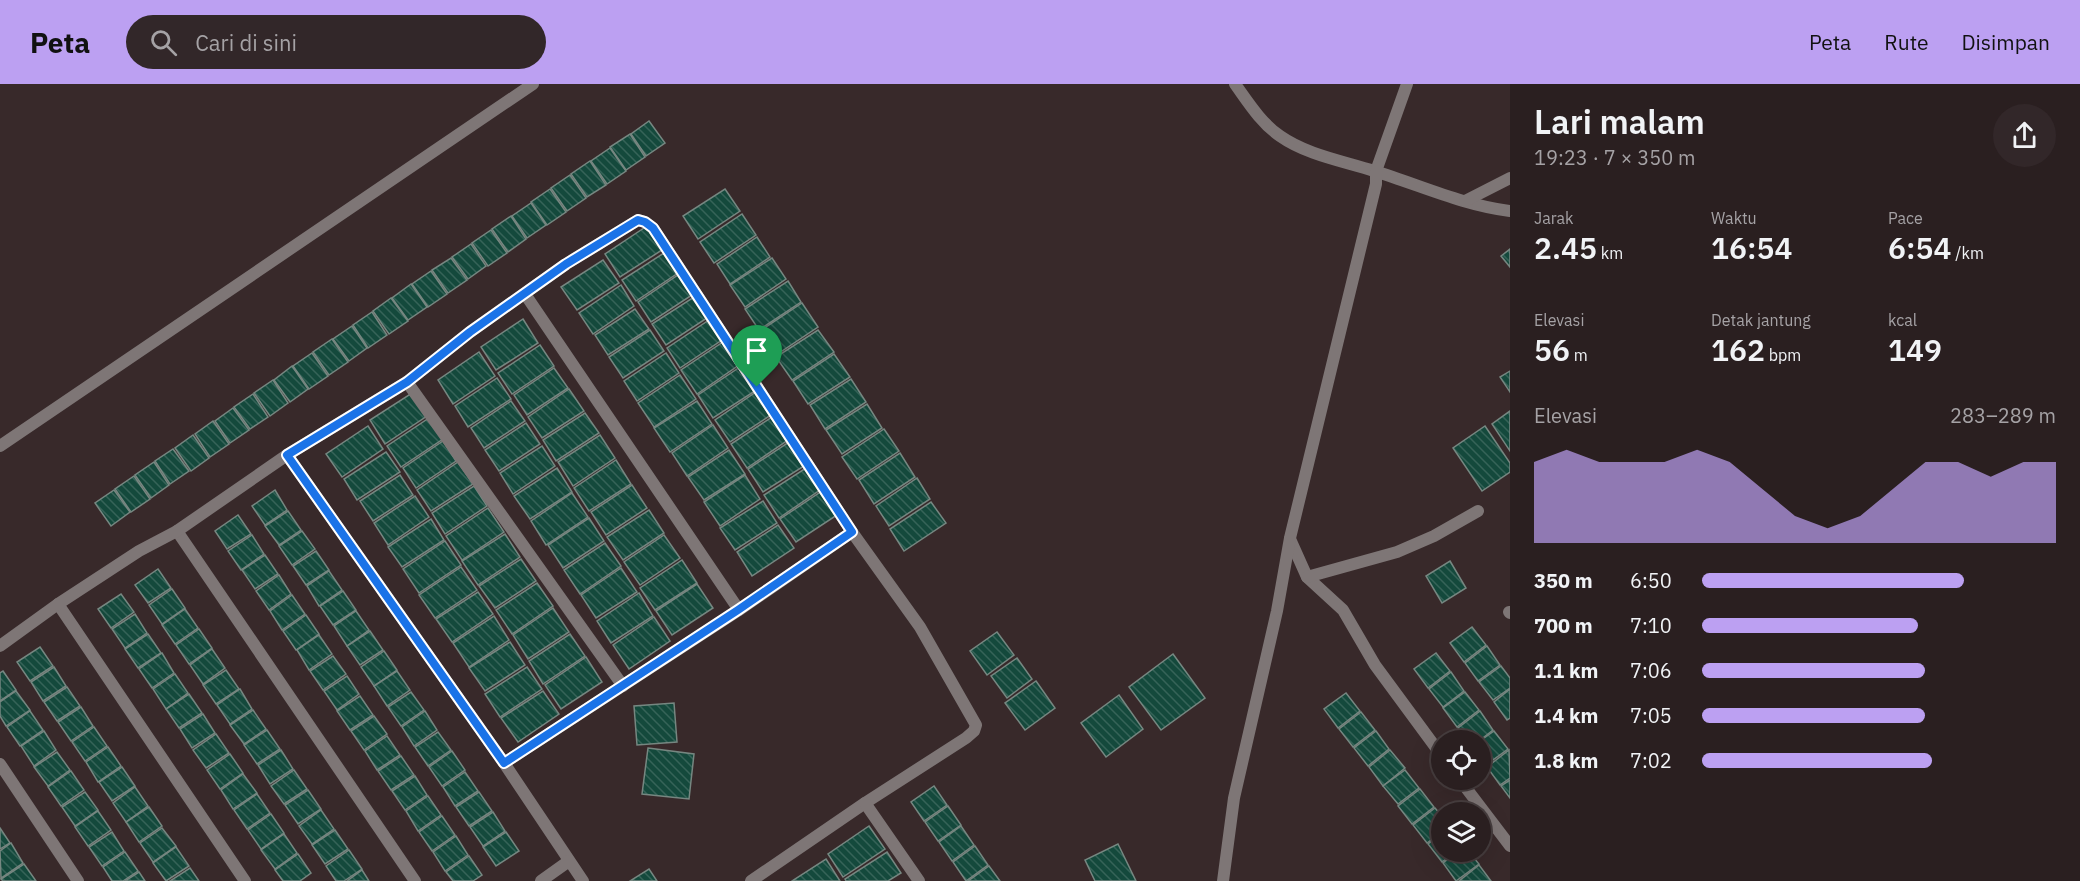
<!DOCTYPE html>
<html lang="id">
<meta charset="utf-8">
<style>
body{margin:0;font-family:"IBM Plex Sans",sans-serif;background:#322729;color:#f1f3f6;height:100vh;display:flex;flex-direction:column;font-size:22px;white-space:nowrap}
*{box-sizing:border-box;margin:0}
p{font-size:20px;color:#a5a2a5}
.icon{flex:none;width:33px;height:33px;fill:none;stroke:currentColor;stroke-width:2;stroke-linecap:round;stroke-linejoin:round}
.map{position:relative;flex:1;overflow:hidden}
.panel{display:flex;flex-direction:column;background:#2a1f20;width:570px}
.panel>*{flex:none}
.tools{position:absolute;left:1431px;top:646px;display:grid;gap:12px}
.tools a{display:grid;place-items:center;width:60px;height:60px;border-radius:50%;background:#2a1f20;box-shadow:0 6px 24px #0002,0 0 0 2px #463d3e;font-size:30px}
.pin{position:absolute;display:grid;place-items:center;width:51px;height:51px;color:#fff;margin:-62px -26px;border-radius:50% 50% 50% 0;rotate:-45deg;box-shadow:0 0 6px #0007}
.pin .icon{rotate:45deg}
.round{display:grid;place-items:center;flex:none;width:63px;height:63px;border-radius:32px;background:#322729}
.overview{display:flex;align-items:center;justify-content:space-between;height:102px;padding:0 24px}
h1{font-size:33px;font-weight:600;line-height:45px}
.metrics{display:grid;grid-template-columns:repeat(3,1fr);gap:9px;height:102px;padding:6px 24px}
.metrics div{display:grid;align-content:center}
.metrics b{font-size:30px;font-weight:600}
.metrics small{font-size:16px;font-weight:400}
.metrics p{font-size:16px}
.chart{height:168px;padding:12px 24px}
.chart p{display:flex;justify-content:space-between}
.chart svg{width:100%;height:108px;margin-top:6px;fill:#bca0f2;opacity:.7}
ul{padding:0 24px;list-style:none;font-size:20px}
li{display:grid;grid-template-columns:96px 72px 1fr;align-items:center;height:45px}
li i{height:15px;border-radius:8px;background:#bca0f2}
header{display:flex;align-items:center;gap:36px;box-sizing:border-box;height:84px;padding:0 30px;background:#bca0f2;color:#111}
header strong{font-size:28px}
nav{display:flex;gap:33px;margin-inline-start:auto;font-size:21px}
.search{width:420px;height:54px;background:#322729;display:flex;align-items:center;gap:15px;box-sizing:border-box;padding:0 21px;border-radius:33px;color:#a5a2a5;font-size:22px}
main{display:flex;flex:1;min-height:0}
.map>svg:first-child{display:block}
.building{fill:url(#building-back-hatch);stroke:#768781;stroke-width:1.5}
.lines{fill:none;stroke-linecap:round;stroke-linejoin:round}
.minor{stroke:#7e7676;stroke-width:12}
.route-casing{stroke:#fff;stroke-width:12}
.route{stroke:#1a73e8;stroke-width:8}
</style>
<header>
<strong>Peta</strong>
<div class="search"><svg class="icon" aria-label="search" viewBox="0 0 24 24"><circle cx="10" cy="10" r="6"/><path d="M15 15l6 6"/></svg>Cari di sini</div>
<nav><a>Peta</a><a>Rute</a><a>Disimpan</a></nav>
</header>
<main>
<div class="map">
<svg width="1510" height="797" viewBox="0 0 1510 797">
<defs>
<pattern id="building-back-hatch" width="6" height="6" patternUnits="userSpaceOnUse" patternTransform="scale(1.5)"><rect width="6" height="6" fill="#14493c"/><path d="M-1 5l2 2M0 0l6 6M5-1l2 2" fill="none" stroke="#366358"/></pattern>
</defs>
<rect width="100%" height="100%" fill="#38292a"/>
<g class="building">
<polygon points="649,37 665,59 646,72 631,50"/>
<polygon points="630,50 645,73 626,86 610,63"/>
<polygon points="610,64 626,87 607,100 591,77"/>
<polygon points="590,77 606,101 587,113 571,90"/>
<polygon points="570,91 586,114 567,127 551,104"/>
<polygon points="550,105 566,128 547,141 531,118"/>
<polygon points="725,105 740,127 698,155 683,132"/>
<polygon points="531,119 546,141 527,154 512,132"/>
<polygon points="742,130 756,151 714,179 700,158"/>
<polygon points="511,132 526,155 508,168 492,145"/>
<polygon points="647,142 662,166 620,193 605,170"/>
<polygon points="491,146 507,169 488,182 472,159"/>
<polygon points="757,153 770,173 730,200 717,180"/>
<polygon points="471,160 486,182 468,195 452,173"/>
<polygon points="1510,165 1510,183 1501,172"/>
<polygon points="664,169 678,189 636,217 622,196"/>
<polygon points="451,174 467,196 448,209 432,186"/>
<polygon points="772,174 786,195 745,223 730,201"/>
<polygon points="603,176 619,199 577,226 561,203"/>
<polygon points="431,187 447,210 428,223 412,200"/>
<polygon points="678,191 692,211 651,238 638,218"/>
<polygon points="788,197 801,218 759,246 745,225"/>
<polygon points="411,200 427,223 408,236 392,214"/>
<polygon points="621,201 634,222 593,250 579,229"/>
<polygon points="694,213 707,234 666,261 652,240"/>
<polygon points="391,214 408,237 389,250 373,227"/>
<polygon points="802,219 818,243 776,271 760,247"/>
<polygon points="635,225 649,245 608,271 595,251"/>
<polygon points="372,228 387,251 368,264 353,241"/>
<polygon points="523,235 538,259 496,286 481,263"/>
<polygon points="709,236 722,256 680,284 667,264"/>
<polygon points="352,242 367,264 349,277 333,255"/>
<polygon points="650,246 664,267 623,294 609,273"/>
<polygon points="818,246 834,268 792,296 776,273"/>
<polygon points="332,255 348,278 329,291 313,268"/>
<polygon points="723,258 739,281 697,310 681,286"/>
<polygon points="540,261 554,282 512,310 498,289"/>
<polygon points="479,268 495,292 453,320 438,296"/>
<polygon points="312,269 328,292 309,305 293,282"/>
<polygon points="666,269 679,289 637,317 624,297"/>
<polygon points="834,270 850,293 808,320 793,297"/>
<polygon points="292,282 308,305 290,318 274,296"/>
<polygon points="740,283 755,307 713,334 698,311"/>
<polygon points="554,284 568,304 527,331 514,311"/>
<polygon points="1510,287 1510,308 1500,293"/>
<polygon points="680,291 696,315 654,343 638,319"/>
<polygon points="497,294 511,315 468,343 455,322"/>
<polygon points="851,295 866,318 825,345 810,321"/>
<polygon points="273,296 288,319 270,332 254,309"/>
<polygon points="569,305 584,327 542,354 528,333"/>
<polygon points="756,308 771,331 730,358 715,336"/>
<polygon points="412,309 427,332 385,360 370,336"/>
<polygon points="253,310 268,333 250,345 234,323"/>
<polygon points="511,317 525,337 484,364 471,344"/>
<polygon points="697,317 712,340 670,368 654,344"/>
<polygon points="867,320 882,344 842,370 826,346"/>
<polygon points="233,324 249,346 230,359 215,337"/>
<polygon points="1510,327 1510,367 1492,340"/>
<polygon points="585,329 599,349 556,377 543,356"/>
<polygon points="772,333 788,356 747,384 731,360"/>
<polygon points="429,334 443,355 401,383 387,362"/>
<polygon points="213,337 229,360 210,373 195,350"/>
<polygon points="526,339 540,360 499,387 485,366"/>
<polygon points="713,341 728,364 687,392 672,369"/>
<polygon points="368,342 383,365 342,393 326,370"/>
<polygon points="1485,342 1510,379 1510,388 1482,407 1453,364"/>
<polygon points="884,345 899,367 857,395 842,373"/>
<polygon points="193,351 209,374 191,387 175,364"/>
<polygon points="600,351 615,374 573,402 558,378"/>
<polygon points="443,357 456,377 416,404 403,384"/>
<polygon points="789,358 804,382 763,408 748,385"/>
<polygon points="542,362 555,382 513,410 500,389"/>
<polygon points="173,365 189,387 170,400 155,377"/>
<polygon points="729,366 745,390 704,416 688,393"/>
<polygon points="386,368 400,388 357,416 344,395"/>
<polygon points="900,369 915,393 874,420 859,396"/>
<polygon points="616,376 631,400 589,427 574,404"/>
<polygon points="154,378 169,401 151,414 135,391"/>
<polygon points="458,378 473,400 431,427 417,406"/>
<polygon points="557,384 572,408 530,435 514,412"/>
<polygon points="806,384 820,406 779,434 764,411"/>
<polygon points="400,391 413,411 373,437 360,417"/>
<polygon points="745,391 760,415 720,442 704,418"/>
<polygon points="134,392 150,415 131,428 115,405"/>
<polygon points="917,394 930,415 889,442 876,422"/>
<polygon points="632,401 647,424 606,451 591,428"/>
<polygon points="474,402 487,422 445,450 432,429"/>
<polygon points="114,406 130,428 111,442 95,419"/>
<polygon points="275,406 287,426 265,441 252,422"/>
<polygon points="822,407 837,431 796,458 780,435"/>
<polygon points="572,409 588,433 546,461 531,437"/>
<polygon points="415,412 429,433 388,461 374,439"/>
<polygon points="763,417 777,439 735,466 720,444"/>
<polygon points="931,418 946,439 904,467 890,445"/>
<polygon points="488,424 504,448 462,476 446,452"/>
<polygon points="649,426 664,449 623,476 607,453"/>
<polygon points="288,427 301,446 279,461 265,442"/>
<polygon points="238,431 251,450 227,465 215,447"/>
<polygon points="589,434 604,457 563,484 548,461"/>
<polygon points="431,435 444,456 402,483 388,463"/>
<polygon points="778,441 794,464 752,492 737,468"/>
<polygon points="302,447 315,465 292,481 279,462"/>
<polygon points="505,450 520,473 478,501 462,477"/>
<polygon points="252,451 264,470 241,486 228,467"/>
<polygon points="664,451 680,474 640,501 624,478"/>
<polygon points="445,457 461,481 419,509 403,485"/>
<polygon points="605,459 621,482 580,510 564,486"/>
<polygon points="316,467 329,486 306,501 293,482"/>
<polygon points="265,471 278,490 255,505 242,486"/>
<polygon points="521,475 536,497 495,524 479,502"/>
<polygon points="682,476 697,499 655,526 640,504"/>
<polygon points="1450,477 1466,504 1442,519 1426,492"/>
<polygon points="461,483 477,506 435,534 419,511"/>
<polygon points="621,484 637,508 596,534 581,511"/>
<polygon points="158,485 171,504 148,519 135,501"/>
<polygon points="329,487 342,506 319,522 307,502"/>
<polygon points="279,491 291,510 269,526 256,507"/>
<polygon points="537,499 553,522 512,550 496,526"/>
<polygon points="697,500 713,524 672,551 656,527"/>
<polygon points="172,505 185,524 162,540 149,521"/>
<polygon points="343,507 356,526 333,541 320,522"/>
<polygon points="478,508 493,530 452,558 436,535"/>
<polygon points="639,509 653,532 611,559 597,537"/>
<polygon points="121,510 134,528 111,544 98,525"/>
<polygon points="292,511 305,530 282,546 270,527"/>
<polygon points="553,524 569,548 528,575 513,551"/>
<polygon points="185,525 198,544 175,560 162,541"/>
<polygon points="356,527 369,546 347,562 334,542"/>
<polygon points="135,530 147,549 125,564 112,545"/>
<polygon points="306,531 319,550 296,566 283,547"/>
<polygon points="494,532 509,556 469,583 453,559"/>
<polygon points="654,533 670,557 629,585 613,561"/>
<polygon points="1472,543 1486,561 1464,578 1450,559"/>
<polygon points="199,545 212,564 189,580 176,561"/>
<polygon points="370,547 383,566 360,581 347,562"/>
<polygon points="997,548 1014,571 987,591 970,567"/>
<polygon points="148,550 161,569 138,584 125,565"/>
<polygon points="570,550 585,572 543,600 529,577"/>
<polygon points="319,551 332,570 309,586 297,566"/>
<polygon points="510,558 525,581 485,607 469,584"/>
<polygon points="1487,562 1500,581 1478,597 1465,579"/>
<polygon points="40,563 53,582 30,597 17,578"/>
<polygon points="212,565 225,584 203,600 190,581"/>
<polygon points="384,567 397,586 374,602 361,583"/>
<polygon points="162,569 174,589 152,604 139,585"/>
<polygon points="1436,569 1450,587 1428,604 1414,585"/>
<polygon points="1173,570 1205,614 1161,646 1129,603"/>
<polygon points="333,572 346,590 323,606 310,587"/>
<polygon points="586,573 602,598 561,625 545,601"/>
<polygon points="1017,574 1032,595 1007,614 991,592"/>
<polygon points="1501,582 1510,594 1510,604 1493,616 1479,598"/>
<polygon points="54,583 66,602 43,617 31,598"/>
<polygon points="527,583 542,605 500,633 485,610"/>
<polygon points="226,586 239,605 216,620 203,601"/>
<polygon points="3,587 16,606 0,617 0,589"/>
<polygon points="397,587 410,606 387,622 374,602"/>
<polygon points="1451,588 1464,607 1443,623 1429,605"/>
<polygon points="175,590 188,609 166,625 153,605"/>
<polygon points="347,592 359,610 337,626 324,607"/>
<polygon points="1036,597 1055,624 1025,646 1005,619"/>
<polygon points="67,603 80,622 57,637 44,618"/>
<polygon points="240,605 252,625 230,640 217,621"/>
<polygon points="1510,605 1510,634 1507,636 1494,618"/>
<polygon points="16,607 30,626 6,642 0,632 0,618"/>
<polygon points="543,607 559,630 518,658 501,634"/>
<polygon points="411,608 424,626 401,642 388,623"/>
<polygon points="1465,608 1479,626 1457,643 1443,624"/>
<polygon points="1346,609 1360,627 1338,644 1324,625"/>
<polygon points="189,610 202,629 179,644 166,625"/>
<polygon points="1119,611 1143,645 1106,673 1081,639"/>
<polygon points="360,612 373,631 350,646 337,627"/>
<polygon points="674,619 677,658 637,661 634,622"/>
<polygon points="81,623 93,642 71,657 58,638"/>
<polygon points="253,626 266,645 244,660 230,641"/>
<polygon points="30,627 43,646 20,662 7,643"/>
<polygon points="425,627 437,646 414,662 402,643"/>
<polygon points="1480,627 1493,646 1479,657 1467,657 1458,644"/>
<polygon points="1361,628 1375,646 1353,663 1339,645"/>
<polygon points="203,630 215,649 192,664 180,645"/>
<polygon points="374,632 387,650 364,666 351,647"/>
<polygon points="94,643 107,662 85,677 72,658"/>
<polygon points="267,646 280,665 257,680 244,661"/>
<polygon points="44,647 56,666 34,682 21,662"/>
<polygon points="1376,647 1389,665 1368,682 1354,664"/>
<polygon points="1494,647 1508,665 1486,681 1480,674 1480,657"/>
<polygon points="438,648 451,666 428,682 415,663"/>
<polygon points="216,650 229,669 206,684 193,666"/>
<polygon points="387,652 400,671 377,686 365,667"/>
<polygon points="108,663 121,682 98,698 86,678"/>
<polygon points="648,664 694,670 689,715 642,710"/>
<polygon points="281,666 293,685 270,700 258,681"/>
<polygon points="1390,666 1405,684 1383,702 1369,683"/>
<polygon points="1509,666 1510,694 1500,701 1487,683"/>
<polygon points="452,667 465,686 442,702 429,683"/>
<polygon points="57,668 70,686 48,702 34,683"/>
<polygon points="230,670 243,689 220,705 207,686"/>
<polygon points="401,672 414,691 391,706 378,687"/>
<polygon points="122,683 135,702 112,717 99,698"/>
<polygon points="294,686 307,705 284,720 271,702"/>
<polygon points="1405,686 1419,704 1398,720 1383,702"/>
<polygon points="71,687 84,706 61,722 48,703"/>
<polygon points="465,688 478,707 455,722 443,703"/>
<polygon points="243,690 257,709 233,725 221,706"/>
<polygon points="415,692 427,711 405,726 392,707"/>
<polygon points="1510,696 1510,714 1501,702"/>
<polygon points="934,702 947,721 924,737 911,718"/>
<polygon points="135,703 148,722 126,738 113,719"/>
<polygon points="1420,705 1434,723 1412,740 1398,722"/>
<polygon points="308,706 321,725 298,740 285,721"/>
<polygon points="85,708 98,726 75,742 62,723"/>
<polygon points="479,708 492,727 469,742 456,723"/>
<polygon points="257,710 270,729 247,745 234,726"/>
<polygon points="428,712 441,731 418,747 406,727"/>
<polygon points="948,722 961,741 938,757 925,738"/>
<polygon points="149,723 162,742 139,758 126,738"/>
<polygon points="1435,724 1442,732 1442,748 1427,759 1413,741"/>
<polygon points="321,726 334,745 312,760 299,742"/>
<polygon points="98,727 111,746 88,762 75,743"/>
<polygon points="493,728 505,747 483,762 470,743"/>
<polygon points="271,730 284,749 261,765 248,746"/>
<polygon points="442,732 455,751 432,767 419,748"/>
<polygon points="869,742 885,765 843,793 828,770"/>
<polygon points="961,742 974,761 952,777 939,758"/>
<polygon points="0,744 10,759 0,765"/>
<polygon points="162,744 176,762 153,778 140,759"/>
<polygon points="335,746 348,765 325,780 312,761"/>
<polygon points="112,748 124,767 102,782 89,763"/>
<polygon points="506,748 519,767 496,782 483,763"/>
<polygon points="1442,749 1442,768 1455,768 1442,778 1428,760"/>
<polygon points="284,750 297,769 275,785 261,766"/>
<polygon points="456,752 468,771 445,787 433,768"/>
<polygon points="11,759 23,779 1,794 0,767"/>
<polygon points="1118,760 1136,797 1095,797 1085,776"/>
<polygon points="975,762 988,781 966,797 953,778"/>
<polygon points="176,763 189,782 166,797 153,779"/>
<polygon points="349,766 362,785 344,797 336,797 326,782"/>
<polygon points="125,768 138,787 123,797 112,797 103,783"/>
<polygon points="887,768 901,789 888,797 846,797 845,795"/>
<polygon points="1457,768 1469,768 1479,780 1456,797 1443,779"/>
<polygon points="298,770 311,789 300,797 283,797 275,786"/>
<polygon points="469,772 482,791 473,797 453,797 446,788"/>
<polygon points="826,775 840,797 792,797"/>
<polygon points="24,780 36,797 3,797 1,795"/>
<polygon points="1479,781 1491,797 1459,797"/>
<polygon points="989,782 1000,797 968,797"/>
<polygon points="190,784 199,797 170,797"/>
<polygon points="649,785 657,797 630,797"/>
<polygon points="362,786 369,797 347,797"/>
<polygon points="139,788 145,797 125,797"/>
</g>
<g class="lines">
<g class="minor">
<path d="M1235,0C1248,18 1261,39 1280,52C1307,71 1343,77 1374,87C1420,101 1462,121 1510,127"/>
<polyline points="1465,117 1510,94"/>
<polyline points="525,210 739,526"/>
<polyline points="407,298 623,602"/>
<polyline points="0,362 533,0"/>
<polyline points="287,371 504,679 583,797"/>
<polyline points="177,447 415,797"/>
<polyline points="1290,455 1307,493 1343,526 1375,581 1442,672"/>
<polyline points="1307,493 1397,468 1434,452 1478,427"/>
<polyline points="58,520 245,797"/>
<polyline points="1509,528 1510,529"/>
<polyline points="0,562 58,520 139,467 177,447 287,371 407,298 470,248 566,180 638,136 645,138 653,144 852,448 920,543 976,641 974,647 966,654 865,719 751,797"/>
<polyline points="504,679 739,526 852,448"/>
<polyline points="0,680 78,797"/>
<polyline points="1460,696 1510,762"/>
<polyline points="865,719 919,797"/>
<polyline points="541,797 569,777"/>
<polyline points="1223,797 1234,714 1277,527 1290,454 1376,100 1376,87 1407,0"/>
</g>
</g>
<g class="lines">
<defs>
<polygon id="route" points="638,136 645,138 653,144 852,448 738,526 504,679 287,371 407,298 470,248 566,180"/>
</defs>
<use href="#route" class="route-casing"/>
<use href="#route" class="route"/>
</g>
</svg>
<div class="tools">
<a><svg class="icon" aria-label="locate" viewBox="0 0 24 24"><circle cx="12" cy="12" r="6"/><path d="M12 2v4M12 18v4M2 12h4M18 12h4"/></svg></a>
<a><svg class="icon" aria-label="layers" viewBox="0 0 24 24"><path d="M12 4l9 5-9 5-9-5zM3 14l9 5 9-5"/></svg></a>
</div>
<div class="pin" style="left:757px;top:303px;background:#1e9e55"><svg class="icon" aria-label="arrive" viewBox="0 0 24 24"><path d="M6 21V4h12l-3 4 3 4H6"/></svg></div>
</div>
<section class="panel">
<div class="overview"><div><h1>Lari malam</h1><p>19:23 · 7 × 350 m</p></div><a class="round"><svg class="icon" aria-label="share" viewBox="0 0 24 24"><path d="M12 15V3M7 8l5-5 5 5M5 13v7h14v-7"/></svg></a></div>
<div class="metrics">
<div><p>Jarak</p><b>2.45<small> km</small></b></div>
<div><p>Waktu</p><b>16:54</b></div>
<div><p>Pace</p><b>6:54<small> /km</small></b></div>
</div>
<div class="metrics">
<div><p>Elevasi</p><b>56<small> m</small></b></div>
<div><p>Detak jantung</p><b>162<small> bpm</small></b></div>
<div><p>kcal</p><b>149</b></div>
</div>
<div class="chart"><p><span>Elevasi</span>283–289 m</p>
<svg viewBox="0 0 160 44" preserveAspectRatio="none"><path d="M0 44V11L10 6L20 11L30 11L40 11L50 6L60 11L70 22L80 33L90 38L100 33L110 22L120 11L130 11L140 17L150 11L160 11V44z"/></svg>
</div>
<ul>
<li><b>350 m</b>6:50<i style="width:74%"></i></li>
<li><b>700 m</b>7:10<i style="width:61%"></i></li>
<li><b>1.1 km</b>7:06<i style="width:63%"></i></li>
<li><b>1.4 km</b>7:05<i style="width:63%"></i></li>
<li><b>1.8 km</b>7:02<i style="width:65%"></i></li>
</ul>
</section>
</main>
